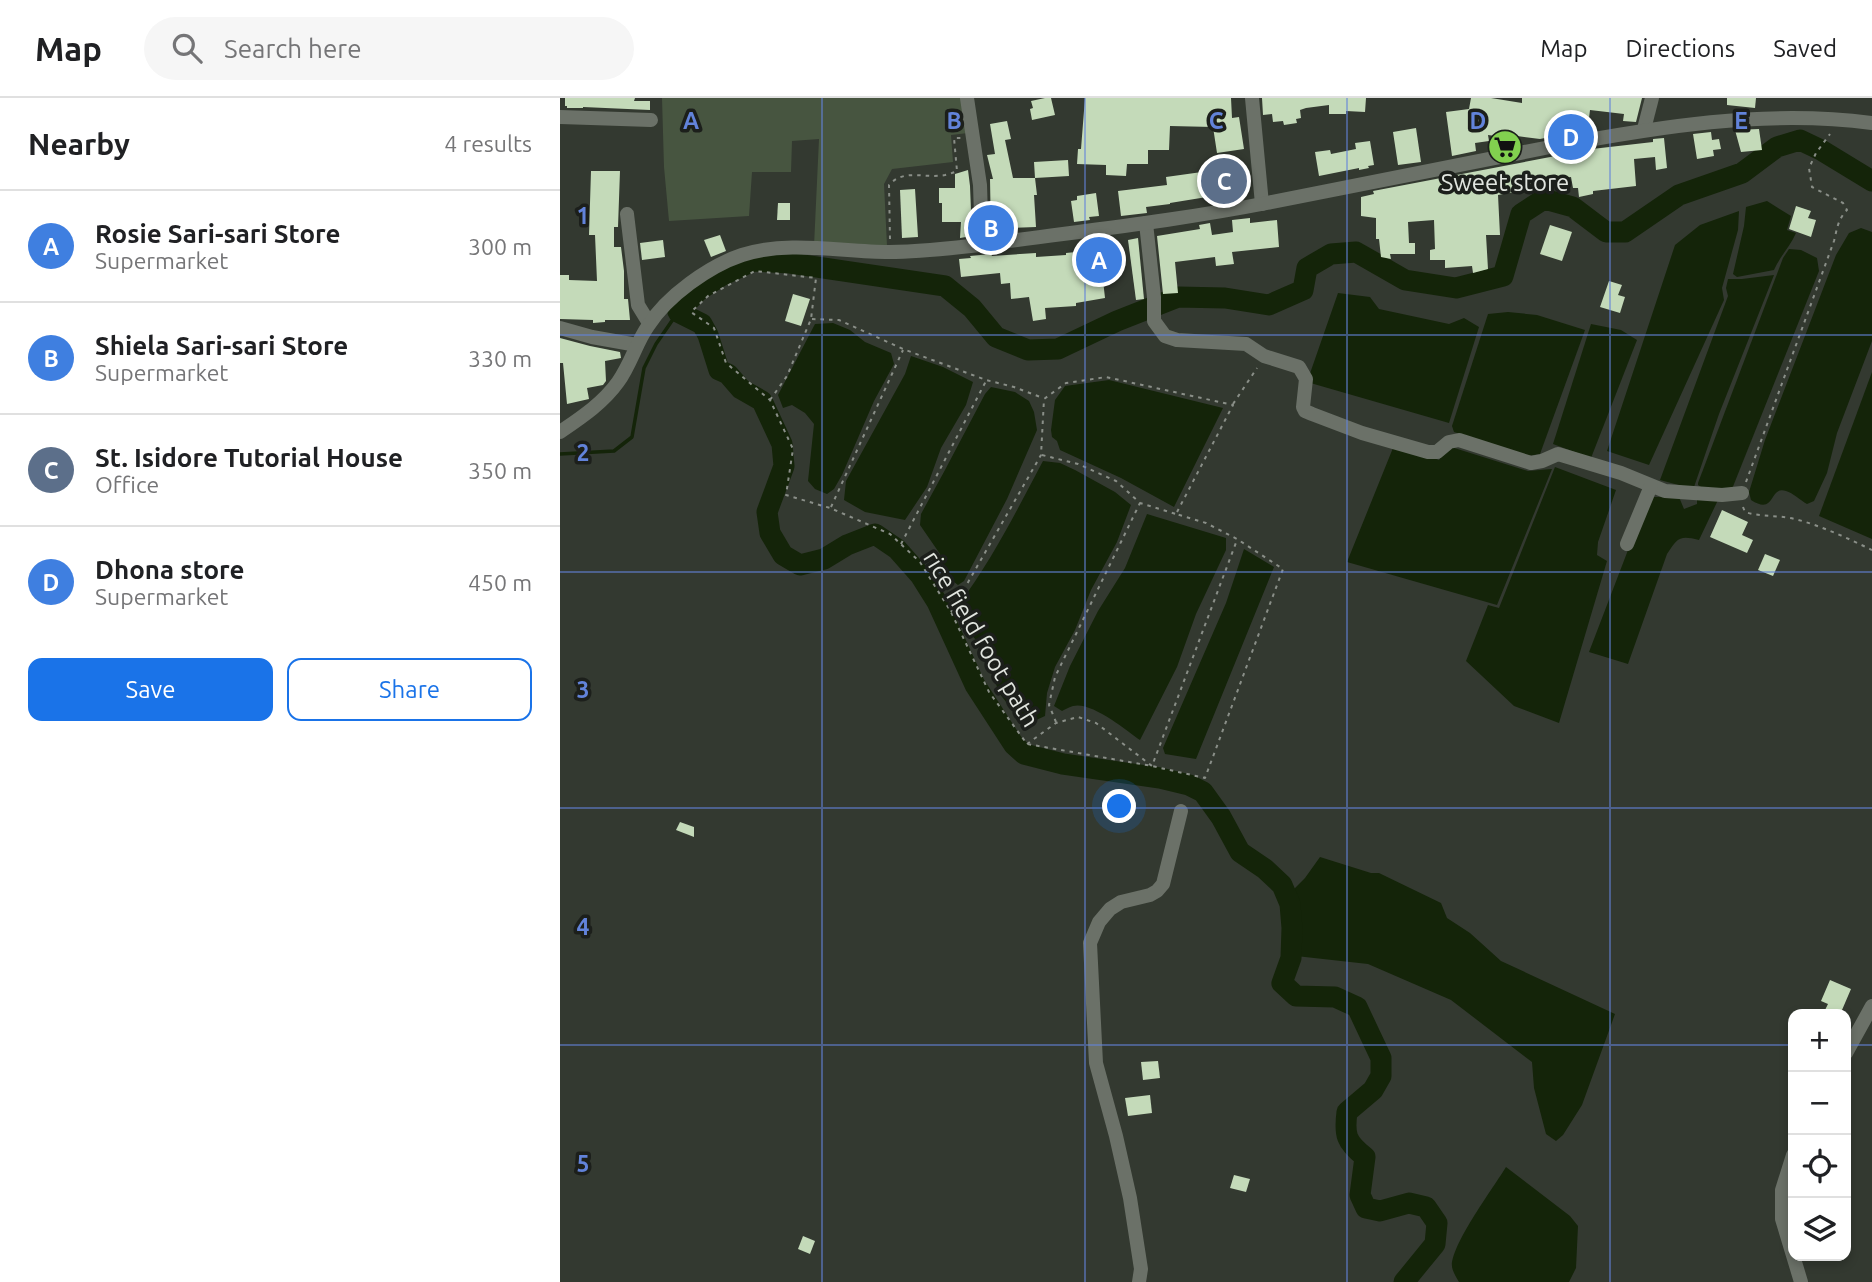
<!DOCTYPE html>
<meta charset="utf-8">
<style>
:root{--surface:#fff;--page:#f6f6f6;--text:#202124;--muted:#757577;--line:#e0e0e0;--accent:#1a73e8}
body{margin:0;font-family:Ubuntu,sans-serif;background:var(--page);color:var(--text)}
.controls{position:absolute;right:21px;bottom:21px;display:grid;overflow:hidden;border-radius:14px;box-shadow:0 4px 10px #0003}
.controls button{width:63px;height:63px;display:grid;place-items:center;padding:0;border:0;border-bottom:2px solid var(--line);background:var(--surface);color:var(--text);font:35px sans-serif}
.you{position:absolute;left:560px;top:709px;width:24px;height:24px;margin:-18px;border:5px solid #fff;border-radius:50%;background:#1a73e8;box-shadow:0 0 0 10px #1a73e833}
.badge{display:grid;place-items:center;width:46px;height:46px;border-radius:50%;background:var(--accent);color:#fff;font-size:23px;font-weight:700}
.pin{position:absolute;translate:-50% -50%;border:4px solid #fff;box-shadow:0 2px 7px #0006}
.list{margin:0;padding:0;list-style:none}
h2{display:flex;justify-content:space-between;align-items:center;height:91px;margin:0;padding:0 28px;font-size:30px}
h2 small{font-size:23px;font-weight:400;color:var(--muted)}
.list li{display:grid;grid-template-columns:46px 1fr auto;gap:21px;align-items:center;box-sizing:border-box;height:112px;padding:0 28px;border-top:2px solid var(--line)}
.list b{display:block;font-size:26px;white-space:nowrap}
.list p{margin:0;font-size:23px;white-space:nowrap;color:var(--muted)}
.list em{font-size:23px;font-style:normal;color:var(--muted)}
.actions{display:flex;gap:14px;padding:21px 28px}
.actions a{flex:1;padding:16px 0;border:2px solid var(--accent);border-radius:14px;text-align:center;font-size:24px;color:var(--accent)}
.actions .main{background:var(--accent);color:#fff}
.icon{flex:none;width:38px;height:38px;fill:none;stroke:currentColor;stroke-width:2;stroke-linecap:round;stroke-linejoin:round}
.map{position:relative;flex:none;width:1312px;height:1184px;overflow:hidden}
header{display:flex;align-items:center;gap:42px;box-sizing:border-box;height:98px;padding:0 35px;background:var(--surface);border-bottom:2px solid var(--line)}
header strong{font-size:33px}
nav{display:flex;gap:38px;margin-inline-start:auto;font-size:24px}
.search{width:490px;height:63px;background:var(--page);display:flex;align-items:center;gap:18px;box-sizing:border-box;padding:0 24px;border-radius:38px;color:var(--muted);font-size:26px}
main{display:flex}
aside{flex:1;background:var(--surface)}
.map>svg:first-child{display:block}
</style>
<header>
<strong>Map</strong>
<div class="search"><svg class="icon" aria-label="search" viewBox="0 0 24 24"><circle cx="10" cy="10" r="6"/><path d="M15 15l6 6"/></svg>Search here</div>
<nav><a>Map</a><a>Directions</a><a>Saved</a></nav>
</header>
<main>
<aside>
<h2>Nearby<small>4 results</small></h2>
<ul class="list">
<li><span class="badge" style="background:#3f7fe0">A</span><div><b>Rosie Sari-sari Store</b><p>Supermarket</p></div><em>300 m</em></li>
<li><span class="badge" style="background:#3f7fe0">B</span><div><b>Shiela Sari-sari Store</b><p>Supermarket</p></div><em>330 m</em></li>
<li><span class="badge" style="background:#5c6f8a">C</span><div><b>St. Isidore Tutorial House</b><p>Office</p></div><em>350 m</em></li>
<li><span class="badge" style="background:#3f7fe0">D</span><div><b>Dhona store</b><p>Supermarket</p></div><em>450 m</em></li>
</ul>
<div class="actions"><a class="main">Save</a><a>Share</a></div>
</aside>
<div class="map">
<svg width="1312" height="1184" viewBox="0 0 1312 1184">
<rect width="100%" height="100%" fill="#333930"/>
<polygon fill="#475540" points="102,0 403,0 408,35 391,37 393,64 332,71 324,86 327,148 254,148 259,41 232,43 231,74 192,74 189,118 109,123 104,69"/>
<g fill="#142409">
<path d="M1207,103L1231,118L1227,132L1236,135C1230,149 1220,158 1214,172L1177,179L1173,176L1184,128L1186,109Z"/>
<polygon points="1179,113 1178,132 1162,190 1164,202 1089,367 1047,353 1115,147 1140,127"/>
<path d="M1301,130L1312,134V243L1277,335L1267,375L1254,403L1247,406C1240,402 1233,395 1226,393C1209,387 1216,418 1191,402L1189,394L1205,342L1276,157L1289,135Z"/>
<polygon points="1229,151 1241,152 1257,160 1259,173 1172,391 1144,391 1138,387 1138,385 1223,160"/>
<polygon points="1214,177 1159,316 1134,389 1126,389 1100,382 1168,198 1166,190 1168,181 1182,181"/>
<polygon points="778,195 810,199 819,211 889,226 904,220 919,229 889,325 747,284"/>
<polygon points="948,214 977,217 1025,232 980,356 967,358 894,334 892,328 928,216"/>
<polygon points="273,225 290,232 305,244 331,255 334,266 314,303 282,377 274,391 267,396 255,391 248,383 254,326 245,315 232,307 223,310 218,297 255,226"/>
<polygon points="1031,226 1061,232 1077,242 1031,360 993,346"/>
<polygon points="351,258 383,269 413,284 406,307 381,350 367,389 345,422 305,414 284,402 286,383 345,276"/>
<polygon points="1312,274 1312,441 1259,418"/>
<polygon points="549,282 663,310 614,409 561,380 500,352 497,343 492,339 491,332 495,302 505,288"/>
<polygon points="431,289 455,294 469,303 474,314 477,332 447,401 404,483 398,487 386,478 380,456 360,427 361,416 385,372 425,296"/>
<polygon points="835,345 879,362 888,348 968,373 992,371 937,507 787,464"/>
<path d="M483,363L500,365L515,372L555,394L571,407L557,444L531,492L515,532L495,569L487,595L485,618L474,623L462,624L439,595L435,583L437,571L429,551L414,540L399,506C432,462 457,412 483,363Z"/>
<polygon points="995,369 1056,392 1038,444 1037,457 1047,463 999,625 954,608 906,563 928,507 939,510"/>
<path d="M1092,399H1119L1124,411L1137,406V401L1158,402L1139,442C1119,437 1118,440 1107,456L1068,566L1029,554L1073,439Z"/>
<path d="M587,416L666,440V452L636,516L617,569L580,642C566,632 531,603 513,608C509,609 506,611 502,613L494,608L510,568L538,513L565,470Z"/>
<polygon points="684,451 714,469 636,661 605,656 603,650 666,505"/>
<polygon points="760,759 811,775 819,775 881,805 887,820 910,835 941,863 1055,916 1022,1007 1003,1037 996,1043 986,1036 974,990 972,964 891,902 808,866 736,858 738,815 733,792 745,780"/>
<path d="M946,1069L1010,1118L1018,1128L1016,1170L1009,1184H899C896,1179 893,1174 892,1169C890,1148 934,1089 946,1069Z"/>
</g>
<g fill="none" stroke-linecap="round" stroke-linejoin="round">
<polyline stroke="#142409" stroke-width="3.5" points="0,356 54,353 72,339 84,270 96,246 118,214"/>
<path stroke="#142409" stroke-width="21" d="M844,1184L875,1146L877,1125L866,1109L849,1105L820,1113L806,1110L800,1097L805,1059C786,1044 784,1037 787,1014L813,992L821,978V960L797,909L775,899L736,898L722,885L731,860L732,830L730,806L722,787L705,771L680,754L661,719L643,694L629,687L600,680L503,666L464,656L454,647L415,587L377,504L360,477L337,451L315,436L287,447L264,461L240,467L223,457L210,435L207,414L224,368L222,346L202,303L181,291L168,276L159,272L148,237L142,226L118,214L138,193L161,178L193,163L230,165L385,188L412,210L436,239L468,252L498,251L557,223L618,199L665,200L709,207L743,192L747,170L771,156L796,154L845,182L896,190L943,178L961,116L984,101L1013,109L1046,134H1065L1119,97L1182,75L1217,49L1240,42L1261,52L1312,83"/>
</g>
<g fill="#c4dab9">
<polygon points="5,0 75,0 74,3 90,3 90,12 23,9 23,10 7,10 7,8 5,8"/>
<polygon points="485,0 491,0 495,17 472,22 470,11 473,10 471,3"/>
<polygon points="525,0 671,0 672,20 679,19 684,51 657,55 653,29 610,28 609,52 588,52 588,66 567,66 566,78 546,77 546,67 517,66 518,51 521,51"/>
<polygon points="702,0 806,0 805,14 786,13 786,16 769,16 769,7 746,10 740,12 741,20 736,21 737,25 724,27 723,23 713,24 712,16 703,17"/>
<polygon points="911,0 931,0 962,5 962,0 1082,0 1076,24 1063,23 1064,16 1030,12 1028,28 1004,25 1003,31 986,29 985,40 980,41 957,38 957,41 928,37 929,43 915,45 916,53 892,58 886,14 909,11"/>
<polygon points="1167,0 1196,0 1195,10 1167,7"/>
<polygon points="447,23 451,41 445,42 453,80 475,80 477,97 474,97 476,129 447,130 447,134 431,136 430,81 433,81 427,57 435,56 430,26"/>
<polygon points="856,30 861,64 838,67 833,34"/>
<polygon points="1199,31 1202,52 1181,54 1175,32"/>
<polygon points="1151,34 1152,42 1159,41 1161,51 1153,52 1154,58 1137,61 1133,36"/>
<polygon points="1104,40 1107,70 1096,72 1095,59 1074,61 1076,88 1033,93 1033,96 1019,99 1018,90 1013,90 1011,79 995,81 995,78 975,82 975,85 969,86 970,91 938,97 940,137 926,137 928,171 913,175 912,168 885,170 885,162 870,162 870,152 875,151 874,122 848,124 849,145 855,145 855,156 830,156 831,161 821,159 819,141 816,141 816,120 801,118 801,99 814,96 813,93 1032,51 1093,44 1093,41"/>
<polygon points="810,43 814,67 808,68 809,70 799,72 799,70 759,78 755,54 770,52 771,56 796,51 795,45"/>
<polygon points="508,62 509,78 475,80 474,64"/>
<polygon points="408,72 410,88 412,138 400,140 401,124 382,124 382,105 379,105 379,90 395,90 395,76"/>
<polygon points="31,73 60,73 58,129 54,129 54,149 61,149 64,173 64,201 68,201 70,222 45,222 45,224 33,225 33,222 0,221 0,177 9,177 9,182 37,183 35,137 29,137"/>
<polygon points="649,73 653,98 610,105 610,106 586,109 587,115 561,118 558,93 607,87 606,79"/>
<polygon points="355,91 358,139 342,140 340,92"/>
<polygon points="536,95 539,118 529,119 530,122 514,124 511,103 517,102 517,98"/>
<polygon points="218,105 230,105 230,122 217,122"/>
<polygon points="1236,108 1251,113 1248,120 1256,122 1251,139 1229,131"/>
<polygon points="690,120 690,125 717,122 719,149 672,154 674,166 656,168 655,159 615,164 618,195 603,196 597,138 640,131 639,127 650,125 652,137 673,134 672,122"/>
<polygon points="990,127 1012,134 1002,163 980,156"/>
<polygon points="160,137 166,153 151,159 144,142"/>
<polygon points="578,140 584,201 576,202 568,142"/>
<polygon points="103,142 105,159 82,162 80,145"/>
<polygon points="526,153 527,165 524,166 526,185 543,182 545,200 516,205 516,208 485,210 486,221 473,223 469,199 451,201 450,185 441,186 440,175 401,179 399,161 411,160 410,158 431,156 432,158 476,155 476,159 506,157 506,155"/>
<polygon points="1049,183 1062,187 1058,197 1065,199 1060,215 1040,209"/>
<polygon points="233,196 250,201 241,228 225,223"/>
<polygon points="0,240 30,248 60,254 61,260 45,263 46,283 43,287 27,290 29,301 7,306 3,265 0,265"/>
<polygon points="1162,412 1188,424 1182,437 1193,442 1187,455 1150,439"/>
<polygon points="1205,456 1220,462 1213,478 1198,472"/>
<polygon points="120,724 134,729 134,739 116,732"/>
<polygon points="1270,882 1291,891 1282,912 1280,912 1277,916 1263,916 1268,906 1261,903"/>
<polygon points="598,963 600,980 583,982 581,964"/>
<polygon points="590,997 592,1015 568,1018 565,1000"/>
<polygon points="674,1077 690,1081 686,1094 670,1090"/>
<polygon points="243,1138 255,1143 250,1156 238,1151"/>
</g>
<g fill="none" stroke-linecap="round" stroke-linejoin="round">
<g stroke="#8a8f88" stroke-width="2" stroke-dasharray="3.5 5" stroke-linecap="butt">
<path d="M330,141L329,87C344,70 365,81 385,77C389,76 393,75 397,73L394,40H401"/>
<polyline points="252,221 279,222 343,251 426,282 454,289 483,300"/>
<polyline points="210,302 227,278 251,221 256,180 195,173 148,198 131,214 154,230 166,265 210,302 233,351 226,397 270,410 330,436 360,464 391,514 429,594 467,646 592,668 645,680 723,471 677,441 646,425 616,416 673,307 546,279 506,285 484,301 481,357 391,514"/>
<polyline points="673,306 697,270"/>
<polyline points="482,357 518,366 556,383 580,405 616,416"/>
<path d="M1186,384L1274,143C1277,131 1278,121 1287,112L1283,105L1252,89L1249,70L1256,55L1270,36"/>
<polyline points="271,409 343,252"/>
<path d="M1183,409L1185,414C1201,419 1218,417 1235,421C1262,428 1287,440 1312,452"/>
<polyline points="341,446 426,283"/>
<polyline points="496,624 489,607 495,579 580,405"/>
<polyline points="467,646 496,625 518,619 536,625 592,668 677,442"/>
</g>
<g stroke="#6b7168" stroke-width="14">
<polyline points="407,0 420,87 422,147"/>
<polyline points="692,0 702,106"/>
<polyline points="0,19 91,22"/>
<polyline points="1084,31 1092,0"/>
<polyline points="67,116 78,207 89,225"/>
<polyline points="586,125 594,199 594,223 605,238 617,242 686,246 704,258 739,269 746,281 743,309 745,313 752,316 802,335 868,354 877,354 889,344 899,342 971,365 982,363 998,356 1061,375 1105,393 1162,397 1182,395"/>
<polyline points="0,230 32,239 77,247"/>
<path d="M0,334C22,319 43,305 58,284C71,266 76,245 88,228C107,198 149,168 182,157C229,142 281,154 329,154C362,154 395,150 428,146C521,133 615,123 707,105C801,86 895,67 990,49C1097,29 1204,11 1312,25"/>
<polyline points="1067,446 1091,388"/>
<polyline points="1286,955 1312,908"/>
<polyline points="1233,1057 1222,1092 1222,1121 1241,1184"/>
<polyline points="579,1184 581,1171 570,1100 556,1038 536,965 530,845 539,824 550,811 561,804 590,797 597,793 603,786 621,713"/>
</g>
</g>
<path fill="none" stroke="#6283da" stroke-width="2" stroke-opacity="0.55" d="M262,0V1184M525,0V1184M787,0V1184M1050,0V1184M0,237H1312M0,474H1312M0,710H1312M0,947H1233M1286,947H1312"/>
<defs>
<g id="supermarket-disc" transform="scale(1.75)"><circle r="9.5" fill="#82d04f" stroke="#1c1f1b"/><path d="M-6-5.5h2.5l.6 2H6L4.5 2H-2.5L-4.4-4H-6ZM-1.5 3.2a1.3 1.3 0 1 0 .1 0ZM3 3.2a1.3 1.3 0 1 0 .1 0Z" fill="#111"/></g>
</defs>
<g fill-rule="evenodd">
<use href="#supermarket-disc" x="945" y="49"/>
</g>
<g text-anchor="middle" stroke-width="7" stroke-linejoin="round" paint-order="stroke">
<g font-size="24" fill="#e1e5df" stroke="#1c1f1b">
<text x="945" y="93">Sweet store</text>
</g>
<g font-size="24" fill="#e1e5df" stroke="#1c1f1b">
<text transform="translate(421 541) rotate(59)" y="8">rice field foot path</text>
</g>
</g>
<g font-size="23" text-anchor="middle" font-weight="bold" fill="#6283da" stroke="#1c1f1b" stroke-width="7" stroke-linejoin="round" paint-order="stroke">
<text x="131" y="31">A</text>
<text x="394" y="31">B</text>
<text x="656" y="31">C</text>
<text x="918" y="31">D</text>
<text x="1181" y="31">E</text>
<text x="23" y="126">1</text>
<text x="23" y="363">2</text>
<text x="23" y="600">3</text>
<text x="23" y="837">4</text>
<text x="23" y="1074">5</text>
</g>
</svg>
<div class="controls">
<button>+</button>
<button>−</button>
<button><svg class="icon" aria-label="locate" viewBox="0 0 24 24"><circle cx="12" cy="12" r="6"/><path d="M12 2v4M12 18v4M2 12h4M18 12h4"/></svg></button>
<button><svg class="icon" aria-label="layers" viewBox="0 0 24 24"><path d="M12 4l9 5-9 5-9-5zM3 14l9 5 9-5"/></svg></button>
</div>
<div class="you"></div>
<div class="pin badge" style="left:539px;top:162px;background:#3f7fe0">A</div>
<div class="pin badge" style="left:431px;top:130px;background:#3f7fe0">B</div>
<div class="pin badge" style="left:664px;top:83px;background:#5c6f8a">C</div>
<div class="pin badge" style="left:1011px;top:39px;background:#3f7fe0">D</div>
</div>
</main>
